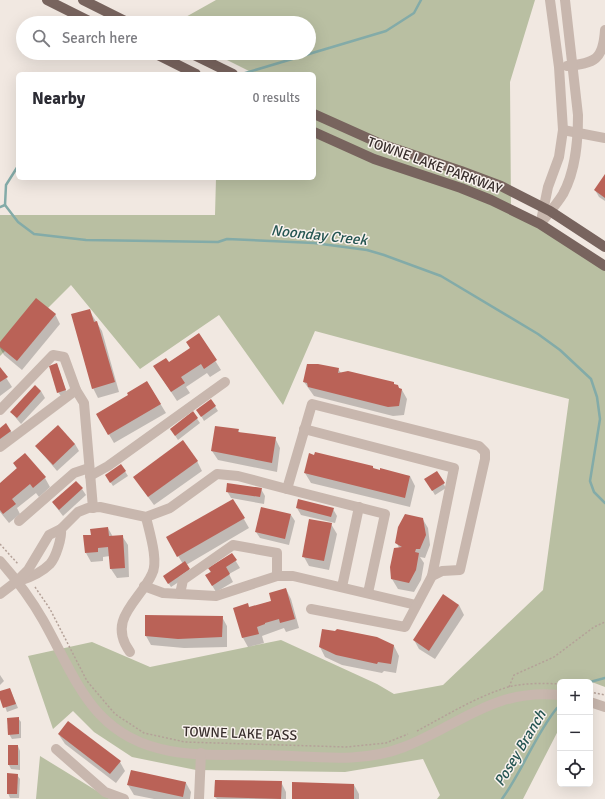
<!DOCTYPE html>
<meta charset="utf-8">
<style>
:root{--surface:#fff;--page:#f2f2f3;--text:#2b2b33;--muted:#7c7c81;--line:#e1e1e2}
body{margin:0;font-family:Signika,sans-serif;background:var(--page);color:var(--text)}
.controls{position:absolute;right:12px;bottom:12px;display:grid;overflow:hidden;border-radius:6px;box-shadow:0 4px 16px #0002}
.controls button{width:36px;height:36px;display:grid;place-items:center;padding:0;border:0;border-bottom:1px solid var(--line);background:var(--surface);color:var(--text);font:20px sans-serif}
.list{margin:0;padding:0;list-style:none}
h2{display:flex;justify-content:space-between;align-items:center;height:52px;margin:0;padding:0 16px;font-size:17px}
h2 small{font-size:13px;font-weight:400;color:var(--muted)}
.icon{flex:none;width:22px;height:22px;fill:none;stroke:currentColor;stroke-width:2;stroke-linecap:round;stroke-linejoin:round}
.map{position:relative;flex:none;width:605px;height:799px;overflow:hidden}
.search{position:absolute;background:var(--surface);box-shadow:0 4px 16px #0002;left:16px;top:16px;width:300px;height:44px;display:flex;align-items:center;gap:10px;box-sizing:border-box;padding:0 14px;border-radius:22px;color:var(--muted);font-size:15px}
.panel{position:absolute;background:var(--surface);box-shadow:0 4px 16px #0002;left:16px;top:72px;width:300px;height:108px;border-radius:6px}
.map>svg:first-child{display:block}
</style>
<div class="map">
<svg width="605" height="799" viewBox="0 0 605 799">
<rect width="100%" height="100%" fill="#f1e8e1"/>
<g fill="#b9bfa2">
<polygon points="216,0 535,0 510,82 511,208 605,269 605,687 584,679 583,682 560,682 560,727 523,799 437,799 440,795 423,759 345,772 196,770 132,757 94,732 73,711 53,729 28,656 92,642 150,667 281,640 377,684 394,694 443,685 543,590 569,399 315,331 283,405 219,315 140,369 71,285 0,356 0,215 215,215 216,178 314,178 314,74 255,74 213,53 309,53 309,23 175,23"/>
<polygon points="40,756 110,799 36,799"/>
</g>
<g fill="#0003">
<polygon points="605,176 605,201 599,197 595,190"/>
<polygon points="89,310 102,331 119,392 98,398 93,388"/>
<polygon points="55,314 60,324 22,370 4,355 0,348 0,343"/>
<polygon points="199,335 221,370 210,377 207,373 186,387 190,393 177,401 160,375 168,363 191,349"/>
<polygon points="57,364 67,394 61,396 58,392"/>
<polygon points="0,368 12,387 0,396"/>
<polygon points="338,369 341,373 395,385 402,390 407,399 404,415 393,416 314,396 304,382"/>
<polygon points="147,382 166,413 114,443 97,414 129,396"/>
<polygon points="41,391 45,398 21,424 11,412"/>
<polygon points="211,400 218,411 204,421 200,414"/>
<polygon points="193,413 200,423 178,440 174,434"/>
<polygon points="0,429 11,431 13,435 0,445"/>
<polygon points="238,430 240,433 275,438 280,448 277,472 218,460 212,451"/>
<polygon points="75,444 79,451 57,471 36,446"/>
<polygon points="197,461 202,471 154,505 140,486"/>
<polygon points="14,464 45,478 50,487 39,497 36,493 17,508 20,514 9,523 0,512 0,484 17,469"/>
<polygon points="121,465 128,476 113,486 109,480"/>
<polygon points="373,467 374,470 410,476 415,486 410,507 311,483 305,473"/>
<polygon points="437,473 446,488 435,495 426,480"/>
<polygon points="82,489 86,495 63,516 53,503"/>
<polygon points="261,489 265,496 264,504 231,498 227,491"/>
<polygon points="233,500 249,528 186,565 191,574 171,587 167,581 183,564 167,538"/>
<polygon points="297,508 333,509 337,516 335,523 301,515"/>
<polygon points="291,515 295,521 289,545 260,538 256,532"/>
<polygon points="422,518 428,528 430,545 425,558 420,557 424,563 421,580 414,592 398,589 392,579 399,548 397,543"/>
<polygon points="331,524 337,534 329,570 309,566 304,557"/>
<polygon points="108,528 113,537 122,536 128,545 129,577 117,578 111,569 110,556 103,557 103,561 91,562 86,553"/>
<polygon points="232,555 240,568 229,574 233,582 216,592 206,575"/>
<polygon points="286,589 291,599 299,628 286,632 284,628 262,636 264,643 248,647 243,638 234,608 250,608 272,601"/>
<polygon points="459,605 464,615 435,659 419,649 414,640"/>
<polygon points="222,617 227,626 227,647 184,648 151,645 146,636"/>
<polygon points="394,646 399,656 396,673 384,671 382,673 342,665 325,657 320,647"/>
<polygon points="0,675 4,681 0,685"/>
<polygon points="10,689 18,708 7,712 0,692"/>
<polygon points="18,718 21,722 21,738 12,739 9,734"/>
<polygon points="59,735 120,762 125,771 116,783 65,744"/>
<polygon points="9,746 18,746 20,751 20,770 11,769 9,765"/>
<polygon points="17,775 20,779 19,798 10,798 8,793"/>
<polygon points="281,782 286,792 286,799 217,799 215,797"/>
<polygon points="186,783 191,792 190,799 154,799 134,795 128,785"/>
<polygon points="354,785 359,794 359,799 293,799"/>
</g>
<g fill="none" stroke-linecap="round" stroke-linejoin="round">
<g stroke="#83aba8" stroke-width="2.5">
<polyline points="242,74 386,31 414,13 421,0"/>
<polyline points="18,166 6,185 5,205 18,222 34,234 86,240 218,242 227,239 314,243 367,250 384,255 441,276 538,334 560,350 591,379 597,397 600,419 590,481 594,492 605,503"/>
<polyline points="0,207 5,205"/>
<polyline points="590,682 605,678"/>
<path d="M502,799C523,770 535,735 557,708"/>
</g>
</g>
<g fill="#ba6257">
<polygon points="605,174 605,198 594,190"/>
<polygon points="36,298 56,314 17,361 0,347 0,342"/>
<polygon points="90,309 94,322 97,321 115,382 92,389 71,314"/>
<polygon points="199,333 217,360 204,369 201,364 181,377 185,383 171,392 153,366 166,358 169,362 190,348 186,342"/>
<polygon points="57,363 66,390 57,393 49,366"/>
<polygon points="307,364 318,364 339,368 338,373 348,371 394,382 394,384 398,385 399,388 402,389 399,406 388,407 308,387 307,383 303,382"/>
<polygon points="0,367 8,377 0,382"/>
<polygon points="147,381 161,404 108,435 96,414 128,395 127,393"/>
<polygon points="35,385 41,391 17,418 10,412"/>
<polygon points="211,399 216,406 201,417 196,410"/>
<polygon points="193,411 198,418 175,436 170,429"/>
<polygon points="6,423 11,431 0,439 0,428"/>
<polygon points="58,425 75,444 53,465 35,446"/>
<polygon points="215,426 239,429 238,432 276,437 272,463 211,451"/>
<polygon points="183,440 198,461 148,497 133,477"/>
<polygon points="315,452 373,466 373,468 380,470 380,468 410,476 405,498 304,473 309,453 314,455"/>
<polygon points="25,453 46,477 33,488 30,484 12,499 16,504 3,514 0,510 0,483 17,468 13,463"/>
<polygon points="121,464 126,471 110,483 105,475"/>
<polygon points="437,471 445,483 432,491 424,479"/>
<polygon points="76,481 83,488 59,510 52,502"/>
<polygon points="227,483 262,488 260,497 226,492"/>
<polygon points="233,499 245,518 177,557 166,537"/>
<polygon points="298,499 334,508 331,517 296,508"/>
<polygon points="261,507 291,514 285,539 255,532"/>
<polygon points="405,514 423,518 426,535 420,549 416,549 415,552 419,553 416,570 409,583 391,579 390,567 394,548 402,547 395,543 398,527"/>
<polygon points="309,519 332,523 324,561 302,557"/>
<polygon points="108,527 109,536 123,535 125,568 110,569 108,547 98,548 98,552 85,553 83,535 91,535 90,529"/>
<polygon points="232,553 237,560 226,567 230,574 212,586 205,575 211,572 208,568"/>
<polygon points="185,561 190,569 168,584 163,576"/>
<polygon points="286,588 295,619 280,623 279,619 265,623 265,624 257,627 259,634 242,638 233,608 248,603 249,607 271,601 269,593"/>
<polygon points="443,594 459,605 429,651 413,640"/>
<polygon points="145,615 223,616 222,637 178,639 145,636"/>
<polygon points="322,629 335,631 337,629 377,637 394,645 391,664 378,662 377,664 336,655 319,647"/>
<polygon points="10,688 16,704 3,708 0,699 0,691"/>
<polygon points="19,717 19,734 8,735 7,718"/>
<polygon points="68,721 121,761 110,774 58,734"/>
<rect x="8" y="745" width="10" height="20"/>
<polygon points="131,770 186,782 183,797 127,785"/>
<polygon points="7,773 18,774 17,794 7,794"/>
<polygon points="215,780 282,781 281,799 214,797"/>
<polygon points="292,782 354,784 354,799 292,799"/>
</g>
<g fill="none" stroke-linecap="round" stroke-linejoin="round">
<g stroke="#b4a198" stroke-width="1.5" stroke-dasharray="2 2" stroke-linecap="butt">
<polyline points="0,544 18,564"/>
<polyline points="35,587 50,609 87,681 115,714 144,733 185,742 346,747 386,743 408,734"/>
<polyline points="509,687 514,675 554,657 594,627 605,622"/>
<polyline points="590,692 605,695"/>
<path d="M417,731C447,715 476,697 508,687C524,683 544,683 560,684"/>
</g>
<g stroke="#c8b7ae" stroke-width="10">
<path d="M567,66C595,63 603,60 605,30"/>
<polyline points="563,130 605,138"/>
<polyline points="542,216 548,187 559,157 563,130 559,67 550,0"/>
<path d="M540,224C548,214 557,204 563,194C576,170 578,141 578,115L565,0"/>
<polyline points="0,410 53,355 64,357 76,390 84,403 93,508"/>
<polyline points="304,429 454,468 432,576"/>
<polyline points="0,447 76,390"/>
<polyline points="90,476 108,466 225,382"/>
<polyline points="287,489 385,514 368,593"/>
<polyline points="19,521 74,473 89,468"/>
<path d="M0,561C16,579 31,599 43,620C77,680 92,737 170,751C202,757 236,754 267,755C312,756 362,764 404,747C460,725 494,688 560,695"/>
<path d="M19,581C29,578 42,572 50,564C56,557 62,538 61,529"/>
<polyline points="144,586 163,593 216,596 277,576 293,576 416,605"/>
<polyline points="342,587 359,507"/>
<polyline points="0,594 17,581 28,570 49,535 61,529 78,512 88,508 100,507 146,517 170,508 217,474 238,476 287,489 312,404 479,446 485,452 485,459 460,570 442,571 432,576 405,627 311,609"/>
<polyline points="180,594 183,580 233,545 277,553 277,576"/>
<path d="M130,652C106,619 140,601 152,574C159,561 149,531 146,517"/>
<polyline points="590,702 605,707"/>
<polyline points="56,749 105,792 124,799"/>
<polyline points="199,799 201,753"/>
</g>
<g stroke="#78645e" stroke-width="10">
<polyline points="47,0 93,23"/>
<polyline points="83,0 129,23"/>
<polyline points="154,53 196,74"/>
<polyline points="190,53 233,74"/>
<polyline points="314,114 381,144 461,171 501,186 550,211 605,247"/>
<polyline points="314,132 374,159 461,188 491,200 540,224 605,266"/>
</g>
</g>
<g text-anchor="middle" stroke-width="3" stroke-linejoin="round" paint-order="stroke">
<g font-size="14" fill="#382e2c" stroke="#f9f2ee">
<text transform="translate(435 165) rotate(20)" y="5">TOWNE LAKE PARKWAY</text>
<text transform="translate(240 733) rotate(2)" y="5">TOWNE LAKE PASS</text>
</g>
<g font-size="15" font-style="italic" fill="#255552" stroke="#f9f2ee">
<text transform="translate(319 235) rotate(6)" y="5">Noonday Creek</text>
<text transform="translate(520 748) rotate(-59)" y="5">Posey Branch</text>
</g>
</g>
</svg>
<div class="controls">
<button>+</button>
<button>−</button>
<button><svg class="icon" aria-label="locate" viewBox="0 0 24 24"><circle cx="12" cy="12" r="6"/><path d="M12 2v4M12 18v4M2 12h4M18 12h4"/></svg></button>
</div>
<div class="search"><svg class="icon" aria-label="search" viewBox="0 0 24 24"><circle cx="10" cy="10" r="6"/><path d="M15 15l6 6"/></svg>Search here</div>
<section class="panel">
<h2>Nearby<small>0 results</small></h2>
<ul class="list">
</ul>
</section>
</div>
